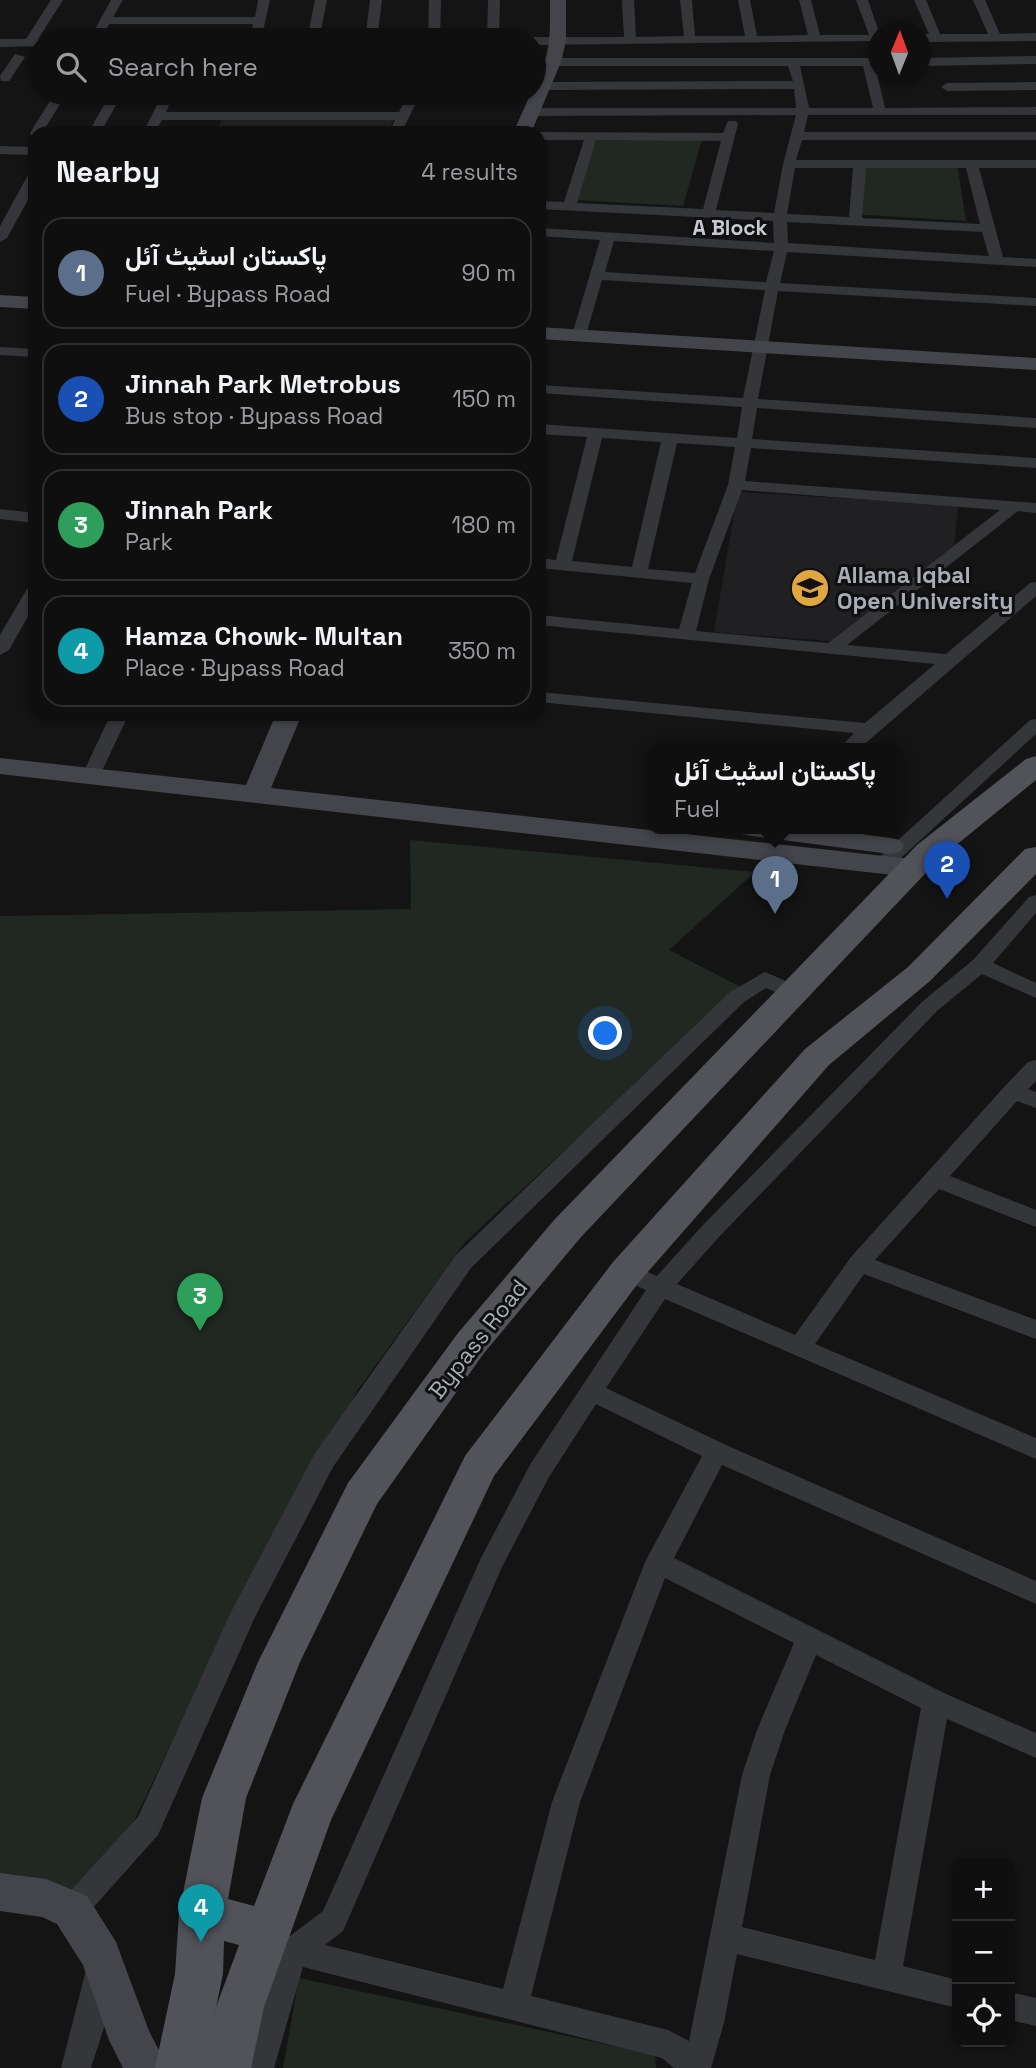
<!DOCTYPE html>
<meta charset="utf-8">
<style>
:root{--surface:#0f0f10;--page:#181819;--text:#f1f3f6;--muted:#9b9c9f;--line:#2f2f30;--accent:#db2777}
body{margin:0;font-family:"Space Grotesk",Vazirmatn,sans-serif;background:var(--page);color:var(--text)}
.controls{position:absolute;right:21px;bottom:21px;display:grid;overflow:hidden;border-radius:14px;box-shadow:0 2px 5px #0004}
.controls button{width:63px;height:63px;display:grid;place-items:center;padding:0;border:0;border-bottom:2px solid var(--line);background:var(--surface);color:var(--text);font:35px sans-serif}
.compass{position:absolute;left:868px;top:21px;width:63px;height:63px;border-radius:50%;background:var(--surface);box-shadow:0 2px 5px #0004;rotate:1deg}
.you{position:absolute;left:606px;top:1034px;width:24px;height:24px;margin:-18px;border:5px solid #fff;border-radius:50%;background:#1a73e8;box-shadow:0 0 0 10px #1a73e833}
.badge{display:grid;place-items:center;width:46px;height:46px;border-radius:50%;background:var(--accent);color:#fff;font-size:23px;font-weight:700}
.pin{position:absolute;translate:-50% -58px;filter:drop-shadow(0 2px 4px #0008)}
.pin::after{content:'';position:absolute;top:37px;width:24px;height:21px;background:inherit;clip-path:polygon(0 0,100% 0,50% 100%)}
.popup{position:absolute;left:647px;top:743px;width:256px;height:91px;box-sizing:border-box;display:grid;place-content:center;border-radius:14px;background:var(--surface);filter:drop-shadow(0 2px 5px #0005);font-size:23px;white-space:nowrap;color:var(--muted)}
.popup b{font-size:26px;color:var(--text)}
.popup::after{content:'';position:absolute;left:50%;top:100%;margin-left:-14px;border:14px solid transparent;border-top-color:var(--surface)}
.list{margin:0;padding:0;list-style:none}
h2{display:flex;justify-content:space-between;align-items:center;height:91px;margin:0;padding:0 28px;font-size:30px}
h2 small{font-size:23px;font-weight:400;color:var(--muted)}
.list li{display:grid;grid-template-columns:46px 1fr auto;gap:21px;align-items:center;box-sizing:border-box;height:112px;margin:0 14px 14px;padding:0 14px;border:2px solid var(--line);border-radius:21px}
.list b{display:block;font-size:26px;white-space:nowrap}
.list p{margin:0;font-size:23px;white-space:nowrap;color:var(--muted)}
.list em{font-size:23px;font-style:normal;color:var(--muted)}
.icon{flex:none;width:38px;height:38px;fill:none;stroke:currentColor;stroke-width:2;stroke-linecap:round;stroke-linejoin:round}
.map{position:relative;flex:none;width:1036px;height:2068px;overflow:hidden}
.search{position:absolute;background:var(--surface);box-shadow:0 2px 5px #0004;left:28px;top:28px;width:518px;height:77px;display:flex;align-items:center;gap:18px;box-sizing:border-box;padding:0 24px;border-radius:38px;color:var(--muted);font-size:26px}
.panel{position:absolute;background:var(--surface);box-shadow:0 2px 5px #0004;left:28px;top:126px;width:518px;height:595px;border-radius:21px}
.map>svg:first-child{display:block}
</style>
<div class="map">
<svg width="1036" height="2068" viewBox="0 0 1036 2068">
<rect width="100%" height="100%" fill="#141415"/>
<g fill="#202022">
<polygon points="222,118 394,119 387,133 216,133"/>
<polygon points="738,492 958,505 954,545 830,641 714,632"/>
</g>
<g fill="#212821">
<polygon points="591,137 702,139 683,206 575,200"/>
<polygon points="854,164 957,164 966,221 851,214"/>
<polygon points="410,840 755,872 669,950 739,986 730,998 465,1242 357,1391 243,1614 228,1625 98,1896 0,1882 0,916 411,909"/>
<polygon points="299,1978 655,2055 656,2068 283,2068"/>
</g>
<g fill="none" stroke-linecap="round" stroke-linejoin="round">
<g fill="#35363a" fill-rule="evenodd">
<polygon points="51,0 63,0 38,39 43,40 40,40 40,46 0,47 0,39 26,39"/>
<polygon points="111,0 123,0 113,17 255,17 258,0 270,0 261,40 249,40 253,24 109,24 101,40 89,40"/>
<polygon points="315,0 327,0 319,40 307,40"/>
<polygon points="370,0 382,0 377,40 365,40"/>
<polygon points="429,0 441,0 440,40 428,40"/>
<polygon points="488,0 500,0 499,40 487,40"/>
<polygon points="622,0 634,0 636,37 684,36 680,0 692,0 695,36 745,36 738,0 750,0 757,36 808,35 799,0 811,0 820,35 869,35 856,0 868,0 879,32 878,41 534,45 534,40 529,40 534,37 624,37"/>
<polygon points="914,0 926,0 940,34 988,34 973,0 985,0 1000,34 1036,33 1036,41 920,42 920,34 929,34"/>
<polygon points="15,54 25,57 9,81 1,81 0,76"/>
<polygon points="1036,56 1036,64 920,66 920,58"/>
<path d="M534,58H878V65L875,66L885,108L1036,107V115H808L804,132H1036V140H802L796,160H1036V168H979L1003,257L1036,259V267L787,252L780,283L1036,298V306L778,291L758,399L1036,418V428L757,408L752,439L1036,458V468L751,448L745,481L1036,503V513L1018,511L847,645L946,654L1030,583L1036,582V596L860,748H840L854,733L539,702V692L865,723L935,664L539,625V615L679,629L692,583L539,568V558L556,560L587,437L539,434V424L737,438L742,407L539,393V385L743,398L765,290L602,280L586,335L584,338H574L572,335L600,240L539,236V228L774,243L773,221L539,209V201L564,202L584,140H539V133H536L539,132L723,133L728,121H736L738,124L716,210L774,213L783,164L796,115L531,116L525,112L531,108H796L794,89L542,90L536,86L542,82L793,81L788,66H534ZM800,66H863L873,108H809ZM596,140L721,141L703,209L577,203ZM795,168H853L849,217L787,214ZM866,168H966L980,224L862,218ZM787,222L982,232L989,256L788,243ZM614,241L774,251L766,282L605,272ZM602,438L661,442L632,567L572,561ZM677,443L735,447L728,485L695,573L648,569ZM742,490L1000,510L828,643L696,631L709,579Z"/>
<polygon points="1036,82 1036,90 947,91 941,87 947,83"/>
<polygon points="55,93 67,93 42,133 32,136 30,133"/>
<polygon points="111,93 123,93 100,133 88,133"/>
<polygon points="163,93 175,93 166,112 399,112 409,93 421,93 401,133 389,133 395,120 162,120 155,133 143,133"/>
<polygon points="0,146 35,147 35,155 0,154"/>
<polygon points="35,171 35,187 7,238 0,242 0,226 28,175"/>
<polygon points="0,347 35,349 35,357 0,355"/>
<polygon points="0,509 35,513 35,523 0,519"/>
<polygon points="35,584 35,604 9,650 0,655 0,635 27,589"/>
<polygon points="111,714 129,714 100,775 98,779 84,779 82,775"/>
<polygon points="1036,719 1036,734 889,869 875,869 872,865 875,861 1030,720"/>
<path d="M1036,895V913L993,963L1036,983V998L982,974L937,1011L718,1238L677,1284L795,1335L851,1257L1005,1086L1028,1062L1036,1060V1081L1028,1089L1036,1092V1108L1017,1101L950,1176L1036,1210V1227L939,1189L875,1260L1036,1320V1339L864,1274L815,1344L1036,1438V1459L665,1299L606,1388L726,1445L1036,1581V1604L722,1465L674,1558L946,1694L1036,1733V1758L947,1719L903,1966L957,1980V2008L737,1954L724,2023L711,2068H674L662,2058L303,1967L274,2068H244L276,1959L271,1949L276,1939L290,1936L323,1911L481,1558L531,1463L646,1290L618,1278L614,1272L618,1266L626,1263L657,1276L702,1226L923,1001L973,960L1029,897ZM596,1404L702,1456L645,1562L552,1802L503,1989L325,1945L343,1931L502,1567L549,1477ZM665,1578L794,1643L757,1730L742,1775L689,2041L668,2030L531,1996L580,1802ZM816,1655L921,1708L875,1960L742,1927L770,1775L785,1730Z"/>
<polygon points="765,972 800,987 803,992 800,997 793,999 766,988 744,1002 471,1268 333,1467 255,1617 158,1835 82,1920 72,1924 62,1920 57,1910 62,1900 138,1817 230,1614 315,1453 455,1256 730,992"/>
<path d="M99,1958L110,1962C121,1987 99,2041 91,2068H61L88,1962Z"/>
<polygon points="1010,1992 1036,1998 1036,2026 1010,2020"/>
</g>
<g fill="#44454a" fill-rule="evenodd">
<path d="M550,0H566V41L561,62L531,133H513L531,93H534C534,81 541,72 545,61C551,41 550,21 550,0Z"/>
<polygon points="0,295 35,297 35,309 0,307"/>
<polygon points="539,327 1036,358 1036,370 539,339"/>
<polygon points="276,714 302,714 271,788 911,859 921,862 925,868 921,874 911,877 0,774 0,758 246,785"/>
<polygon points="739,828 817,828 890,838 900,840 904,846 900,852 890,854 752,836 742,834"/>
<polygon points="0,1873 46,1879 87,1896 116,1942 149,2031 168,2068 123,2068 109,2040 83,1965 57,1924 42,1917 0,1911"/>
</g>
<path fill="#525359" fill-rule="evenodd" d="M1036,756V780L939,859L581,1237L484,1353L377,1504L300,1662L246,1798L228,1899L254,1906L293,1804L465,1456L613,1262L805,1049L908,967L1025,849L1036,847V874L930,981L829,1065L639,1282L494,1476L331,1820L264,2007L251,2068H155L175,1974L179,1913L202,1798L258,1662L348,1483L458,1333L555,1219L917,845L1026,759ZM224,1941L239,1945L216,2007L210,2036L223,1974Z"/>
</g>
<defs>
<g id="university-disc" transform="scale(2.0125)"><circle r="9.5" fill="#e1a640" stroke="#0f0f10"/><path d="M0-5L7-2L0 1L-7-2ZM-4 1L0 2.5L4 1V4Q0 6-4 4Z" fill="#111"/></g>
</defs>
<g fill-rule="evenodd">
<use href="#university-disc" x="810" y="588"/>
</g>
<g text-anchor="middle" stroke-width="6" stroke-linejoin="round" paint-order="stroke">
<g font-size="21" font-weight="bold" fill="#c7cad1" stroke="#0f0f10">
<text x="730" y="235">A Block</text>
</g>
<g font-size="23" font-weight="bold" fill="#a7acb5" stroke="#0f0f10" text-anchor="start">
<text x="837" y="583">Allama Iqbal<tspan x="837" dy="26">Open University</tspan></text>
</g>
<g font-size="23" fill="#a7acb5" stroke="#0f0f10">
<text transform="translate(478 1339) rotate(-52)" y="8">Bypass Road</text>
</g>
</g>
</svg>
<div class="controls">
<button>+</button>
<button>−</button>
<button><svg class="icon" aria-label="locate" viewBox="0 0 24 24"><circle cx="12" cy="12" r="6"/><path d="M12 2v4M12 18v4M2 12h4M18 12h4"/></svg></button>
</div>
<svg class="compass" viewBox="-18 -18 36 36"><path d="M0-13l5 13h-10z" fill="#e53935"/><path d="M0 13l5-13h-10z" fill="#9b9c9f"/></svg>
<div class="you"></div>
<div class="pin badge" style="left:775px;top:914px;background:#5c6f8a">1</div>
<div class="popup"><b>پاکستان اسٹیٹ آئل</b>Fuel</div>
<div class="pin badge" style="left:947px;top:899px;background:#1a4fb4">2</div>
<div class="pin badge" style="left:200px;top:1331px;background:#2e9e5b">3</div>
<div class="pin badge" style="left:201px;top:1942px;background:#0f9aa8">4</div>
<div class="search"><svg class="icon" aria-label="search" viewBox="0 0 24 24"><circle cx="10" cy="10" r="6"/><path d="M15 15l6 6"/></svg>Search here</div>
<section class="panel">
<h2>Nearby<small>4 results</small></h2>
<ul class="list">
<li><span class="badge" style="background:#5c6f8a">1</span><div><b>پاکستان اسٹیٹ آئل</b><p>Fuel · Bypass Road</p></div><em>90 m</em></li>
<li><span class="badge" style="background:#1a4fb4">2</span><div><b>Jinnah Park Metrobus</b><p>Bus stop · Bypass Road</p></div><em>150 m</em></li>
<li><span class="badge" style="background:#2e9e5b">3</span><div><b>Jinnah Park</b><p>Park</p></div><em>180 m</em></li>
<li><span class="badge" style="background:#0f9aa8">4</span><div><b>Hamza Chowk- Multan</b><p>Place · Bypass Road</p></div><em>350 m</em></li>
</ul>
</section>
</div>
